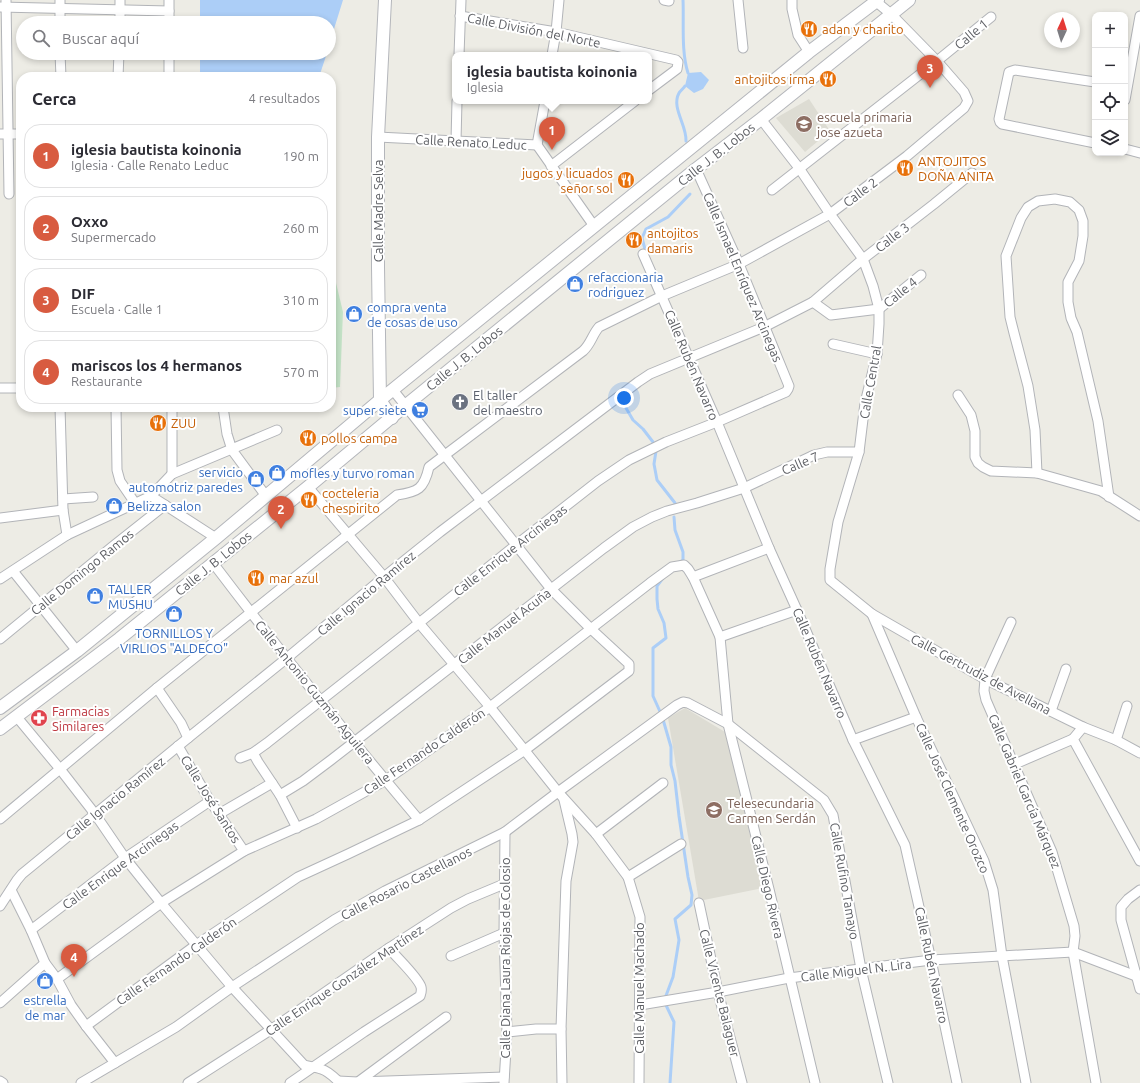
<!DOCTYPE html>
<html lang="es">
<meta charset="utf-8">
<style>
:root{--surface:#fff;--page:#f7f7f7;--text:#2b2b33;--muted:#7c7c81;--line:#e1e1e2;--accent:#d85b40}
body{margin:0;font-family:Ubuntu,sans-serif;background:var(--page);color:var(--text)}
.controls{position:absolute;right:12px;top:12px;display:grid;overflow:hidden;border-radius:8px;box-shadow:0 2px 6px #0003}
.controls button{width:36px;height:36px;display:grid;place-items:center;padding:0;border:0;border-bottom:1px solid var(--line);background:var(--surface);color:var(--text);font:20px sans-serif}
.compass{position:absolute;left:1044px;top:12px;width:36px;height:36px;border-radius:50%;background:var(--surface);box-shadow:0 2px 6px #0003;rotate:4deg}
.you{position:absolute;left:624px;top:398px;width:14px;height:14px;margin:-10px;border:3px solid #fff;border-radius:50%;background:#1a73e8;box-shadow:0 0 0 6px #1a73e833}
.badge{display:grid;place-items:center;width:26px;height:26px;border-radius:50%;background:var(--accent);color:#fff;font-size:13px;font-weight:700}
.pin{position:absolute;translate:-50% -33px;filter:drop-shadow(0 1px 2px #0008)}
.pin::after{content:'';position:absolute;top:21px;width:14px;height:12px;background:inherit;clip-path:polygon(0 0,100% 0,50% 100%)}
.popup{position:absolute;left:452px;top:52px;width:200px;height:52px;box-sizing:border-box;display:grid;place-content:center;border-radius:8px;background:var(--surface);filter:drop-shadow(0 1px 3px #0005);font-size:13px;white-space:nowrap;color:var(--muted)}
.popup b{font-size:15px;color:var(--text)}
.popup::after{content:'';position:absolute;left:50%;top:100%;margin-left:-8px;border:8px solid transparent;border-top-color:var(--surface)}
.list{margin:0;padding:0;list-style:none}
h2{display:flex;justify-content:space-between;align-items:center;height:52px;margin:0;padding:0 16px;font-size:17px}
h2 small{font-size:13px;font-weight:400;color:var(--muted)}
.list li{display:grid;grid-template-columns:26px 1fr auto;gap:12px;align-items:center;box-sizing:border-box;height:64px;margin:0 8px 8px;padding:0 8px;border:1px solid var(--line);border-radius:16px}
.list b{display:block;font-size:15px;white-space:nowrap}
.list p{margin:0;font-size:13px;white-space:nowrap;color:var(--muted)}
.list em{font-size:13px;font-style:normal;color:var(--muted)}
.icon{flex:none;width:22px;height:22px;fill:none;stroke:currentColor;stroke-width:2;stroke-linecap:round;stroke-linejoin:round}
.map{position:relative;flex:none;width:1140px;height:1083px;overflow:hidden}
.search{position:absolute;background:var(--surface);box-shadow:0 2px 6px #0003;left:16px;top:16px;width:320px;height:44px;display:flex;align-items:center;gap:10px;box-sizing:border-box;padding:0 14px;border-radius:22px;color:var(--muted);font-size:15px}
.panel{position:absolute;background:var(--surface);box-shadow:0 2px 6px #0003;left:16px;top:72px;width:320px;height:340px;border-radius:16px}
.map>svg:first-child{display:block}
</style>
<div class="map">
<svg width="1140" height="1083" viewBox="0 0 1140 1083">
<rect width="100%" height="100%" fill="#edece5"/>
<g fill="#dddcd3">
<polygon points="809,99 830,131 805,152 776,118"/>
<polygon points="685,708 725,732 763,888 699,901 668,718"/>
</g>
<polygon fill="#c4e3c7" points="331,262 343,312 340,387 331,388"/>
<g fill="#accef7">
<polygon points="200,0 343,0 329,45 329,23 200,23"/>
<polygon points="200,53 327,53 319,77 200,77"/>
<polygon points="701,72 709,80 703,89 694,93 685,86 688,73"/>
</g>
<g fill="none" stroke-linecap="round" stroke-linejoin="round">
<g stroke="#accef7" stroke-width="3">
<path d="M683,0C684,23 681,51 688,73"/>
<path d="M685,86C684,88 680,91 679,93C671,108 687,125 686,141"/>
<polyline points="646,253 642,238 646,229 668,217 690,194"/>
<polyline points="624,397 626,408 633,420 643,429 653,442"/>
<polyline points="656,451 654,464 657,480 675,503"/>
<polyline points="674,517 675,530 683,552 683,560 680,562"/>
<polyline points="663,578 657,586 657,599 658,609 664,623 666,638 653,648 653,696 662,716 671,747 671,765 675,781 679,816 688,877 692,895 691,905 675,919 679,940 673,977 664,1001 674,1022 670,1083"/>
</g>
<g stroke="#b2b4b8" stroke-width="11">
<g id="street">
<polyline points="6,0 9,194"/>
<polyline points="169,0 169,23"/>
<polyline points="664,0 669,1"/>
<polyline points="738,0 743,48"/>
<polyline points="792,0 792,9 798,35 809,52"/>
<polyline points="0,7 169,11"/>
<polyline points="460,16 556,32 676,60 678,62 677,69 649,90"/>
<polyline points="60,23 60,0"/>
<polyline points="120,23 120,0"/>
<polyline points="60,53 61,77"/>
<polyline points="169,53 169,77"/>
<polyline points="459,55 461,0"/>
<polyline points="552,55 556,32 559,0"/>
<polyline points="118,77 119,53"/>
<polyline points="1095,82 1015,70 1009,72 999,119 1000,122 1002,124 1095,143"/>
<polyline points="1125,100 1140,16"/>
<polyline points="761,119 799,168 830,214 863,259 873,286 879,309 879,324 877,354 865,403 859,452 838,522 830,569 830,580 872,614 985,679 1083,727 1116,740 1140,753"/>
<polyline points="0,134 21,134"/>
<polyline points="378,137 537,145"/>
<polyline points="456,141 457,101"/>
<polyline points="537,145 594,226"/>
<polyline points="537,145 545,101"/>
<polyline points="1125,149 1140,153"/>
<polyline points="551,166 635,101"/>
<polyline points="772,190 937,61 991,17"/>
<polyline points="643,254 717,422 769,548 797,610 853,740 905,845 931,960 957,1083"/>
<polyline points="813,302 863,259 934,204 972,173"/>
<polyline points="833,344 877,354"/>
<polyline points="0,388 21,388"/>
<polyline points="958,395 971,415 975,431 975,457 978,463 983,467 991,471 1037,473 1101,491 1140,516"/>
<polyline points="60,407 63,510 67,535"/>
<polyline points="116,407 117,470 120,481 135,503"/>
<polyline points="172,407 172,474"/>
<polyline points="223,407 227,434 232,450 266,496"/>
<polyline points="1037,473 1035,430 1028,386 1014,333 1010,317 1006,256 1021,218 1028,207 1038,201 1055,199 1070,202 1079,210 1083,221 1083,236 1079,261 1068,282 1068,302 1071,318 1077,332 1098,421 1109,497"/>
<polyline points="308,487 384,577 419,623 490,707 558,792 596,834 628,877 640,917 639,1083"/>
<polyline points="151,496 216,538"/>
<polyline points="63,499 93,497"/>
<polyline points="0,518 63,510"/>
<path d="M213,563C279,650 348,736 419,820"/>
<polyline points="13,571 77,651"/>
<polyline points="693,577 769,548"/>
<polyline points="0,579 67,535 151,496 172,474 277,430"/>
<polyline points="872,614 916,717 984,861 993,890 1002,956 1026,1083"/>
<polyline points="1011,622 985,679 984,691 986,700 1052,852 1074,926 1075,936 1073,952 1096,1083"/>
<polyline points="720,637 797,610"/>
<polyline points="0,639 112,547 165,505"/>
<polyline points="157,688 181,723 188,738"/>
<polyline points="1051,711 1066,669"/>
<path d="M16,716L60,769L95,814L125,858L161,903L232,987L304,1065C310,1067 316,1067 321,1069C328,1071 333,1076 338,1081L339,1083"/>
<polyline points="1083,727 1073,739 1140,861"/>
<polyline points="853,740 916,717"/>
<polyline points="1116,740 1127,706"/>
<polyline points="178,746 210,801 244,851"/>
<polyline points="253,753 258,762 280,795 297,828"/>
<polyline points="240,758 253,753 267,743 419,623 516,545 598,481 629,460 666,442 717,422 786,392 788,389 789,386 739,264 696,169"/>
<polyline points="1015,764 1073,739"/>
<polyline points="280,795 303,781 331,760 604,548 633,527 652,517 667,511 697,503 744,488 814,455 827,452 859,452"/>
<polyline points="219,814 272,783"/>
<path d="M0,819L157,688L397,495C418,492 424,489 429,467L583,351C591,344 592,335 599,327L662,296L739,264L830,214L907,156L964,108L968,101L964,92L937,61L891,14L874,0"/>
<polyline points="596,834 663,783"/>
<polyline points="628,877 681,844"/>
<polyline points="11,890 31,930 45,963 57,979 71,1005 86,1026 115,1063"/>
<polyline points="1140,890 1128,899 1121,907 1121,920 1140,989"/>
<polyline points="699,903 718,992 742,1083"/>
<polyline points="0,906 17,880 22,874 188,738 287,658 384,577 440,532 638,382 650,374 764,327 813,302 831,315 879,309 921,275"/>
<polyline points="31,930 125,858 210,801"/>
<polyline points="451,956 504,933"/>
<polyline points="57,979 161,903 244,851 316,819 386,780 490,707 650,583 672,567 684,565 688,569 693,577 720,637 728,724 769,889 815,1083"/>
<polyline points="0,1003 45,963"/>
<polyline points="640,1005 718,992 789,978 931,960 1073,952 1136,976 1140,975"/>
<polyline points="86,1026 196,945 298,877 348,854 419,820 525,750 629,671 629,664 590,628 551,589 393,390"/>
<polyline points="507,1032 536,1029 561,1029"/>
<polyline points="0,1081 3,1083"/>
<polyline points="338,1081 358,1082 504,1077"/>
<polyline points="358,1082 446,1017"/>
<polyline points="81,1083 176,1027 232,987 334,920 385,891 505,832 558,792 677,705 683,702 688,703 728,724 824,800 833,815 861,969 888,1083"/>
<polyline points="188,1083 272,1029 389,948 451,908 468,899 504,884"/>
<path d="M290,1083L364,1032L420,996C421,993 422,991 421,987C418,977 396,957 389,948"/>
<polyline points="504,1083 507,1032 504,933 505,832"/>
<polyline points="562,1083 561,1029 566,881 573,842 572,834 564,800"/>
</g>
</g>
<g stroke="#b4b6bb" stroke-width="14">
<g id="secondary">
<polyline points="385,0 378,137 378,267 380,400 392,418"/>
<polyline points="0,708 77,651 216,538 380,400 809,52 878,0"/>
<polyline points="0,729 119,639 308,487 405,406 696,169 761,119 909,0"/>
</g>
</g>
<use href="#street" stroke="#fff" stroke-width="9"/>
<use href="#secondary" stroke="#fff" stroke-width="12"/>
</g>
<defs>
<g id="restaurant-disc" transform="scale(0.9)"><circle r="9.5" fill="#e8710a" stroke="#fff"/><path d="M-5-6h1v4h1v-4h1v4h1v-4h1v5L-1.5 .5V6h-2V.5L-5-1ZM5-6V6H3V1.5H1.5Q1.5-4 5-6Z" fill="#fff"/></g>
<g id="school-disc" transform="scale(0.9)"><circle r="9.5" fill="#8d6e63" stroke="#fff"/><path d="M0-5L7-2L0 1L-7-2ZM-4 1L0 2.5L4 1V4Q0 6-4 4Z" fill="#fff"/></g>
<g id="shop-disc" transform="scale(0.9)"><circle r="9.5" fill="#3f7fe0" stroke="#fff"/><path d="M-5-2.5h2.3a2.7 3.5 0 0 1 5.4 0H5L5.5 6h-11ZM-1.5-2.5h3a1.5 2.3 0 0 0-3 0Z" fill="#fff"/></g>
<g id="church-disc" transform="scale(0.9)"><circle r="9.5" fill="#6b7280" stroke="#fff"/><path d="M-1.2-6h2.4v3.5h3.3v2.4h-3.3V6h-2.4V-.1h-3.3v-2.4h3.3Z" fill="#fff"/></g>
<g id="supermarket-disc" transform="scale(0.9)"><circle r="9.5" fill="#3f7fe0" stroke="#fff"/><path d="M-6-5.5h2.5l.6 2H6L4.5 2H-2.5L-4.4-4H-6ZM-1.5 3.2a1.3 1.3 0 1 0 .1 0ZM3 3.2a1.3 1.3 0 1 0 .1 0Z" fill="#fff"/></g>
<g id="pharmacy-disc" transform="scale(0.9)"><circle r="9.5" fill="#e0444e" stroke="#fff"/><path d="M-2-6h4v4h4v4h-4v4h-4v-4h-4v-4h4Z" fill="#fff"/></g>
</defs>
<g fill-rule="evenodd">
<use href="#restaurant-disc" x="809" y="29"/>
<use href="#restaurant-disc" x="828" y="79"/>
<use href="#school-disc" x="804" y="124"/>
<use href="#restaurant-disc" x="905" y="168"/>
<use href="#restaurant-disc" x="626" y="180"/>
<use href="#restaurant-disc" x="634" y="240"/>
<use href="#shop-disc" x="575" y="284"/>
<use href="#shop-disc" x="354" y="314"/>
<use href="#church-disc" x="460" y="402"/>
<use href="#supermarket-disc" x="420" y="410"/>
<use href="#restaurant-disc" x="158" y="423"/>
<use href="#restaurant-disc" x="308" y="438"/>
<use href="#shop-disc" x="277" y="473"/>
<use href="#shop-disc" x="256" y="479"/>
<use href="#restaurant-disc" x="309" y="500"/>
<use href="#shop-disc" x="114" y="506"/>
<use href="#restaurant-disc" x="256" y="578"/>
<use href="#shop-disc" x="95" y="596"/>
<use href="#shop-disc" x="174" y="614"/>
<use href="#pharmacy-disc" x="39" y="718"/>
<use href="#school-disc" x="714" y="810"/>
<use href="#shop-disc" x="45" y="981"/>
</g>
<g text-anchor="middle" stroke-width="4" stroke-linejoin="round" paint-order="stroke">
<g font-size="13" fill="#c56008" stroke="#fff" text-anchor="start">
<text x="822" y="34">adan y charito</text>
<text x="815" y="84" text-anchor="end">antojitos irma</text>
<text x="918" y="166">ANTOJITOS<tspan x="918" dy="15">DOÑA ANITA</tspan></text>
<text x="613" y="178" text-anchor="end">jugos y licuados<tspan x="613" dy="15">señor sol</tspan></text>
<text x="647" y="238">antojitos<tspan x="647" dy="15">damaris</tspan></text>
<text x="171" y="428">ZUU</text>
<text x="321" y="443">pollos campa</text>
<text x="322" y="498">cocteleria<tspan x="322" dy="15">chespirito</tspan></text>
<text x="269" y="583">mar azul</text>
</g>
<g font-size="13" fill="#5d5f64" stroke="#fff">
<text transform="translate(534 30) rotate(11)" y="5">Calle División del Norte</text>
<text transform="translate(971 34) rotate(-40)" y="5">Calle 1</text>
<text transform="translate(471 142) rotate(3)" y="5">Calle Renato Leduc</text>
<text transform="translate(716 154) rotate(-38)" y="5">Calle J. B. Lobos</text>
<text transform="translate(860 192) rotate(-37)" y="5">Calle 2</text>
<text transform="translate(378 211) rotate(-90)" y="5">Calle Madre Selva</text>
<text transform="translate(892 237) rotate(-38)" y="5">Calle 3</text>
<text transform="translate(743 277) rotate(67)" y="5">Calle Ismael Enríquez Arcinegas</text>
<text transform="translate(900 292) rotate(-39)" y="5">Calle 4</text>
<text transform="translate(464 358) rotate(-39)" y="5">Calle J. B. Lobos</text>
<text transform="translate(692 365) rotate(67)" y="5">Calle Rubén Navarro</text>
<text transform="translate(870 382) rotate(-80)" y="5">Calle Central</text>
<text transform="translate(800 463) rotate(-23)" y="5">Calle 7</text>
<text transform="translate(510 550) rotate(-38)" y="5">Calle Enrique Arciniegas</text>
<text transform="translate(213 563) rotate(-39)" y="5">Calle J. B. Lobos</text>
<text transform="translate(82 572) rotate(-39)" y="5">Calle Domingo Ramos</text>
<text transform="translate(366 593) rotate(-40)" y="5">Calle Ignacio Ramírez</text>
<text transform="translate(504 626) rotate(-38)" y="5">Calle Manuel Acuña</text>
<text transform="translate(820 663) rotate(67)" y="5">Calle Rubén Navarro</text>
<text transform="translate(981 674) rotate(28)" y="5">Calle Gertrudiz de Avellana</text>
<text transform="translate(315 692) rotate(51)" y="5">Calle Antonio Guzmán Aguilera</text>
<text transform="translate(424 751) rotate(-34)" y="5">Calle Fernando Calderón</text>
<text transform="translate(1025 791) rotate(67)" y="5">Calle Gabriel García Márquez</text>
<text transform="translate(115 798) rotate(-39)" y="5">Calle Ignacio Ramírez</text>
<text transform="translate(953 798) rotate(66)" y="5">Calle José Clemente Orozco</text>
<text transform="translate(211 799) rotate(58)" y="5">Calle José Santos</text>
<text transform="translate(120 865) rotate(-36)" y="5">Calle Enrique Arciniegas</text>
<text transform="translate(845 881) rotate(80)" y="5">Calle Rufino Tamayo</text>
<text transform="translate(406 883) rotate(-27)" y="5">Calle Rosario Castellanos</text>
<text transform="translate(768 887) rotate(77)" y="5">Calle Diego Rivera</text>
<text transform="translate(505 958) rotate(-90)" y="5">Calle Diana Laura Riojas de Colosio</text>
<text transform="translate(176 961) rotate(-35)" y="5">Calle Fernando Calderón</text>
<text transform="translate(932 965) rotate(78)" y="5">Calle Rubén Navarro</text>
<text transform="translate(856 970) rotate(-7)" y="5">Calle Miguel N. Lira</text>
<text transform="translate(344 980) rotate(-34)" y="5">Calle Enrique González Martínez</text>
<text transform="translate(639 988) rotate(-90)" y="5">Calle Manuel Machado</text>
<text transform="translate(720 993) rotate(76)" y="5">Calle Vicente Balaguer</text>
</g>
<g font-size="13" fill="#785e54" stroke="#fff" text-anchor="start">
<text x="817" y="122">escuela primaria<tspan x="817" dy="15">jose azueta</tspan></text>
<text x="727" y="808">Telesecundaria<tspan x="727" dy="15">Carmen Serdán</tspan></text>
</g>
<g font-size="13" fill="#366cbe" stroke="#fff" text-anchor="start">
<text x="588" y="282">refaccionaria<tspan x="588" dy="15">rodriguez</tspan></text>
<text x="367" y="312">compra venta<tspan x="367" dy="15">de cosas de uso</tspan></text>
<text x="407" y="415" text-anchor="end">super siete</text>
<text x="243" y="477" text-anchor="end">servicio<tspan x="243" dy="15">automotriz paredes</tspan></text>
<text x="290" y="478">mofles y turvo roman</text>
<text x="127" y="511">Belizza salon</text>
<text x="108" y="594">TALLER<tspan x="108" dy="15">MUSHU</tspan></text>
<text x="174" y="638" text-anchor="middle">TORNILLOS Y<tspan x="174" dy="15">VIRLIOS "ALDECO"</tspan></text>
<text x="45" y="1005" text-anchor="middle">estrella<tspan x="45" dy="15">de mar</tspan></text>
</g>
<g font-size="13" fill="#5b616d" stroke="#fff" text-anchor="start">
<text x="473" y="400">El taller<tspan x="473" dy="15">del maestro</tspan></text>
</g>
<g font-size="13" fill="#be3a42" stroke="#fff" text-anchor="start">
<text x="52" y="716">Farmacias<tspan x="52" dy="15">Similares</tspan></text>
</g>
</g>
</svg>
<div class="controls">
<button>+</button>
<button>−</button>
<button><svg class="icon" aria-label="locate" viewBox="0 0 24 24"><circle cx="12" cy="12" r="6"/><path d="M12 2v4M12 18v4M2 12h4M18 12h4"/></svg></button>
<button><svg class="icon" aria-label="layers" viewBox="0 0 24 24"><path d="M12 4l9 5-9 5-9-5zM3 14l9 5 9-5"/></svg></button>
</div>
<svg class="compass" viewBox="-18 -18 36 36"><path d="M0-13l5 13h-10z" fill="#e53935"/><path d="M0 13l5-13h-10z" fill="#7c7c81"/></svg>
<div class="you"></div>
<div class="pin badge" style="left:552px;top:150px">1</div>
<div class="popup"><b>iglesia bautista koinonia</b>Iglesia</div>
<div class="pin badge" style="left:281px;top:529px">2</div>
<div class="pin badge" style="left:930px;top:88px">3</div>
<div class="pin badge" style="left:74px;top:977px">4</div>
<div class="search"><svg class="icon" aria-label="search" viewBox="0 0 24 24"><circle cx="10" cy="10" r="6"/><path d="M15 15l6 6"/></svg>Buscar aquí</div>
<section class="panel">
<h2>Cerca<small>4 resultados</small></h2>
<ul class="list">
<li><span class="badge">1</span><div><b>iglesia bautista koinonia</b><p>Iglesia · Calle Renato Leduc</p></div><em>190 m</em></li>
<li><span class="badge">2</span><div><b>Oxxo</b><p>Supermercado</p></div><em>260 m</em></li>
<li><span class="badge">3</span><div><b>DIF</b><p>Escuela · Calle 1</p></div><em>310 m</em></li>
<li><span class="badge">4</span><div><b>mariscos los 4 hermanos</b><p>Restaurante</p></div><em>570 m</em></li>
</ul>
</section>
</div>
